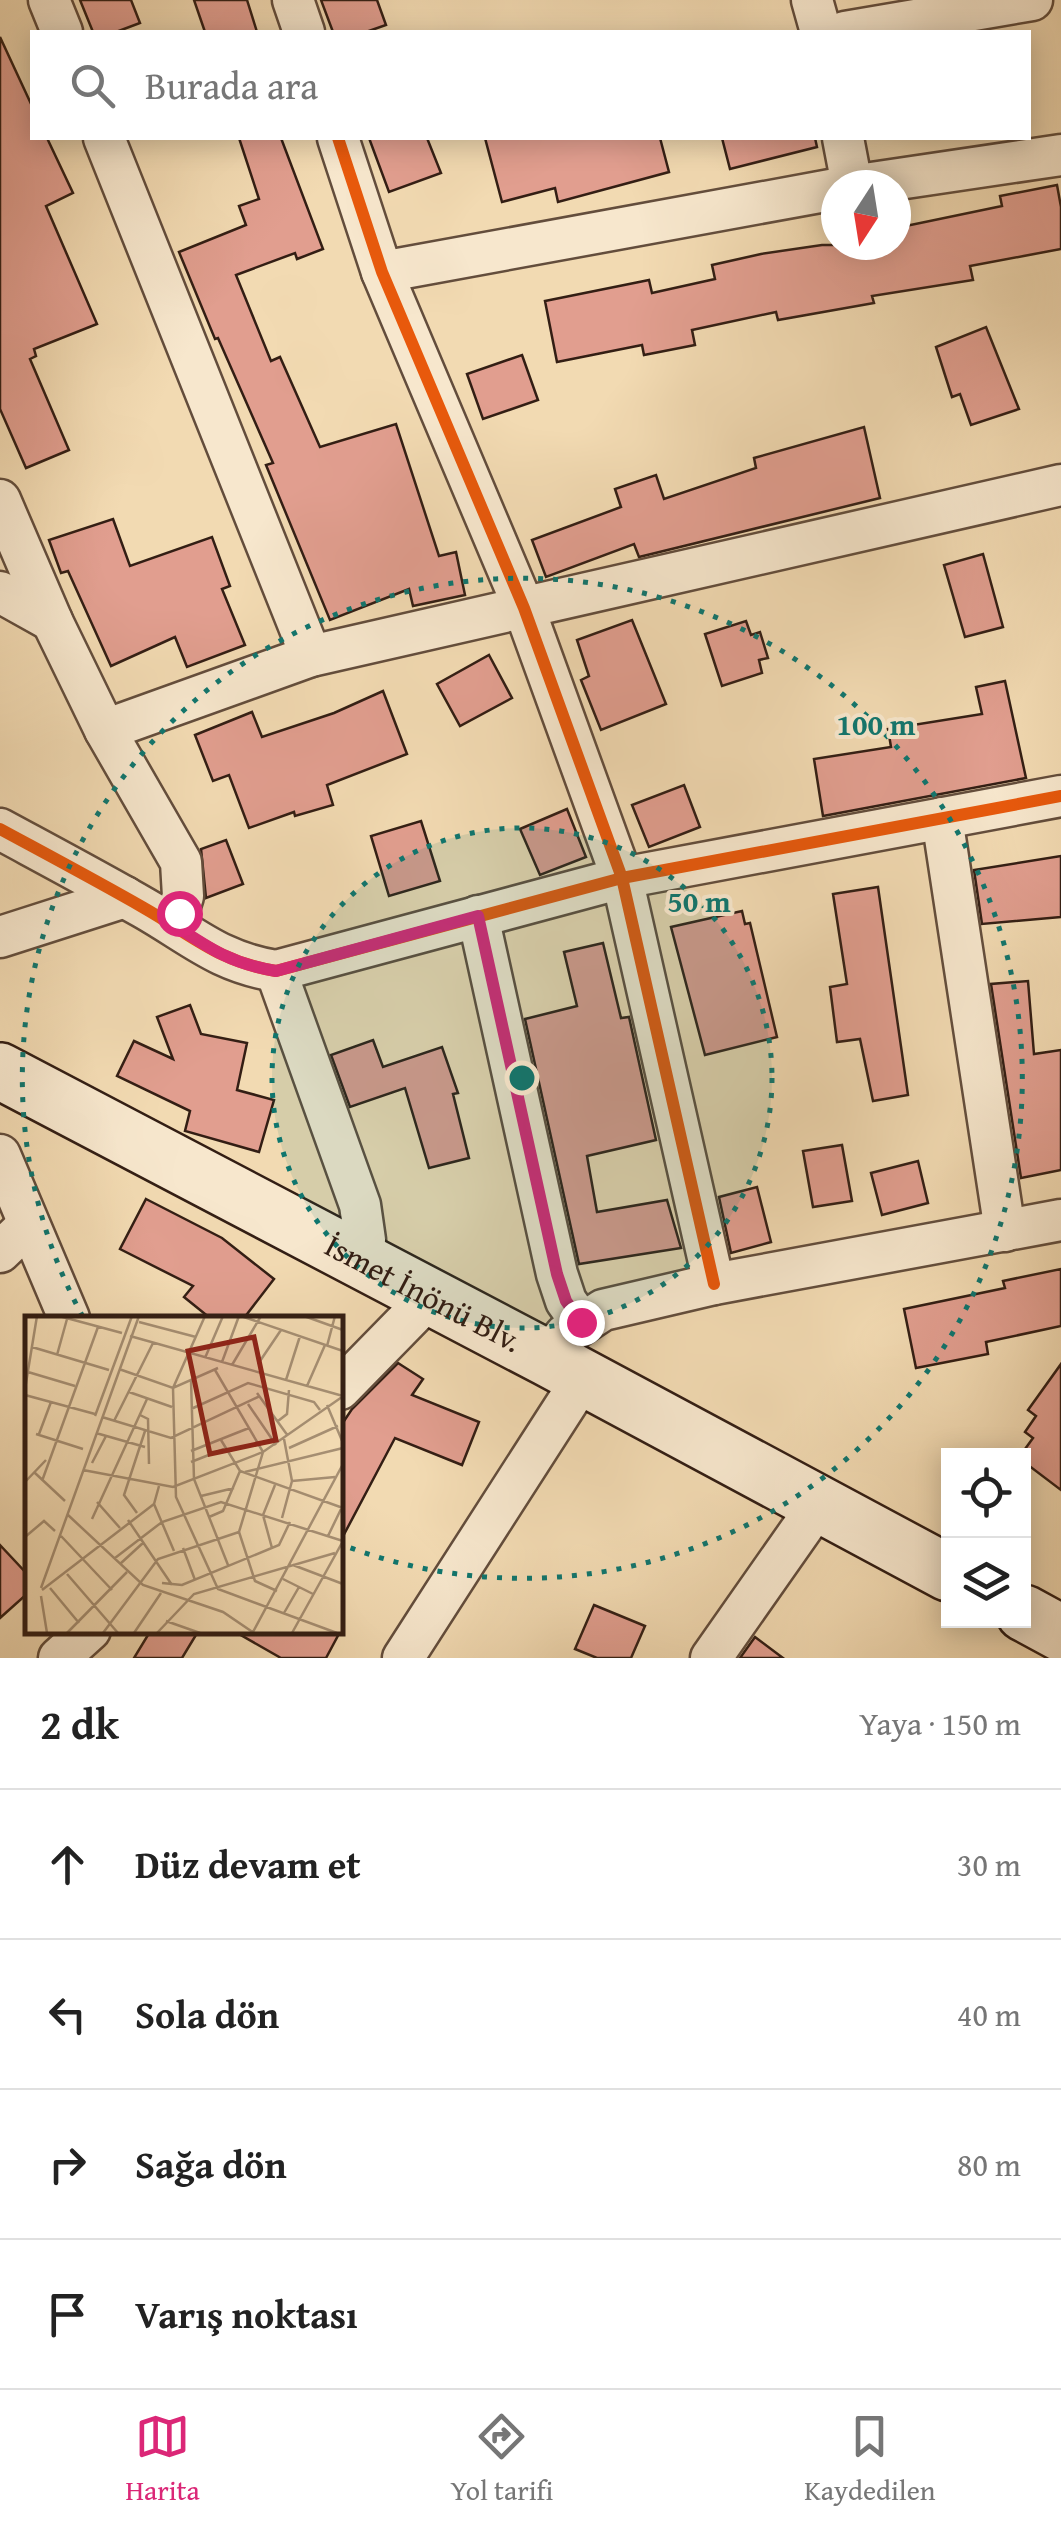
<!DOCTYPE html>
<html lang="tr">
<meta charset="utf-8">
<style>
:root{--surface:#fff;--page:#f6f6f6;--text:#222;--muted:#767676;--line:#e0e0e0;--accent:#db2777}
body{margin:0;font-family:"Gentium Book Plus",serif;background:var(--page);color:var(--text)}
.controls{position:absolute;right:30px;bottom:30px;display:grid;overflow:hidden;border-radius:0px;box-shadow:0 5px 25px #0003}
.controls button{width:90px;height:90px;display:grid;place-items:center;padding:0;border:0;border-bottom:2px solid var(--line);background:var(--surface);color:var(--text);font:50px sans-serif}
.compass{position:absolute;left:821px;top:170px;width:90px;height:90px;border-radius:50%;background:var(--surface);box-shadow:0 5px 25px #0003;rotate:192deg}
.stop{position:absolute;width:30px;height:30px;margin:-22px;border:8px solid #db2777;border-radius:50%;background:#fff}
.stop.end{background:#db2777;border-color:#fff;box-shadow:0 2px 10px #0008}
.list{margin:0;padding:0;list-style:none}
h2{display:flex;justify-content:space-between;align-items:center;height:130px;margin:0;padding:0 40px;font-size:42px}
h2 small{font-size:32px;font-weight:400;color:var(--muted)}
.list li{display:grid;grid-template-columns:65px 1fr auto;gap:30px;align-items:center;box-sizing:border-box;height:150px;padding:0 40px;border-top:2px solid var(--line)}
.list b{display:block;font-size:38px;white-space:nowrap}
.list em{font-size:32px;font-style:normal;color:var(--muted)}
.icon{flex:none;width:55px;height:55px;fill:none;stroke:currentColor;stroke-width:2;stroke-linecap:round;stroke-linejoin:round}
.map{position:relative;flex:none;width:1061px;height:1658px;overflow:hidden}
.search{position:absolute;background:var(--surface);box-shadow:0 5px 25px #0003;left:30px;right:30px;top:30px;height:110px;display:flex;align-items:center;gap:25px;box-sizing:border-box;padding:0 35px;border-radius:0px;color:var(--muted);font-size:38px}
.sheet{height:730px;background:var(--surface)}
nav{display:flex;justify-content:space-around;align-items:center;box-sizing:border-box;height:140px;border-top:2px solid var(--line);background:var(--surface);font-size:28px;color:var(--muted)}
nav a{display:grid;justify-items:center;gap:5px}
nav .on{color:var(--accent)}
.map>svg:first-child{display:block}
</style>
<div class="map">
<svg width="1061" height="1658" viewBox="0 0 1061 1658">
<rect width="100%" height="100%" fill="#f2dab2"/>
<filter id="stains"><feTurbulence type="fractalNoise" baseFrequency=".002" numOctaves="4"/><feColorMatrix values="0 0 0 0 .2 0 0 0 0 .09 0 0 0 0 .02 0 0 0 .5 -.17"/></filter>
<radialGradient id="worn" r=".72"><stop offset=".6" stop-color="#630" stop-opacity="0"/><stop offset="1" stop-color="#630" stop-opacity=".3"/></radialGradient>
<g fill="#e19e8f" stroke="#331e14" stroke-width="2.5">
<polygon points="80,0 131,0 140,23 116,32 93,32"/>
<polygon points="194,0 247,0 257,32 205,32"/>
<polygon points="321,0 377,0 386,25 366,32 333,32"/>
<polygon points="0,37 32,106 32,138 47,138 73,193 46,206 97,324 34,349 36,356 30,359 69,450 26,468 0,409"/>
<polygon points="239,138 281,138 323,249 297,259 295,253 236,275 271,361 280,357 320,447 396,424 439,556 456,552 465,595 413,606 409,589 330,620 266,465 273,463 218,338 215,339 179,252 246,225 239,206 259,199"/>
<polygon points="369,138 427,138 441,173 389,192"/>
<polygon points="485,138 660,138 669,172 558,202 555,188 502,202"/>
<polygon points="722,138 815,138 817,147 730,169"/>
<polygon points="1057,185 1061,207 1061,249 970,266 973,280 872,296 874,303 778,320 776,312 692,330 695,345 644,355 642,345 557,362 545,301 649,280 652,293 715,279 712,265 761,254 822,245 896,245 896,228 1002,206 1000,196"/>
<polygon points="986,327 1019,409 971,425 960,394 952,397 936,347"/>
<polygon points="522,355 538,400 483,419 467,374"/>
<polygon points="864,427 880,498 639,557 634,544 546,577 532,540 621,507 615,489 656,475 664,499 756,468 754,458"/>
<polygon points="113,519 130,566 212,537 230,586 222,589 245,645 187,667 175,637 111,666 68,571 61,573 49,540"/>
<polygon points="983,554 1003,627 965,637 944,565"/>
<polygon points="632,620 666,704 601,730 581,680 589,676 577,640"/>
<polygon points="746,621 751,635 760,632 768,658 759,660 762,673 722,686 705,634"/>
<polygon points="489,655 512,698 460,726 437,684"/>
<polygon points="1005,681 1026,778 823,816 814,759 891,747 888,729 982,714 976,687"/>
<polygon points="383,691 407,754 327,785 333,805 295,816 294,812 249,828 229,775 213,781 195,735 252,712 262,737 334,713"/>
<polygon points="684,785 700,827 649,847 632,805"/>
<polygon points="567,809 586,857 540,875 520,829"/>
<polygon points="421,821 440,881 389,896 371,836"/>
<polygon points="226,840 243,884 206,898 201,849"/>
<polygon points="1061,856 1061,917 982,924 974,870"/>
<polygon points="878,887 908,1095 873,1101 860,1039 837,1042 830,987 847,984 833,894"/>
<polygon points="742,911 745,924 750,923 777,1037 705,1055 671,927"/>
<polygon points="603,943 621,1018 629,1017 656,1140 587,1156 597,1212 667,1200 681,1248 579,1264 525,1019 577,1006 564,952"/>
<polygon points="1028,981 1034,1054 1061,1050 1061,1170 1021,1178 991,984"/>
<polygon points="190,1005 201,1034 247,1043 237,1090 274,1100 259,1152 185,1131 190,1111 117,1076 134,1041 173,1059 157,1017"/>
<polygon points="373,1040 383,1067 442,1047 458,1093 453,1094 469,1158 429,1168 405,1088 350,1107 331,1055"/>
<polygon points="842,1145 852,1201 813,1207 803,1151"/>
<polygon points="918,1161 928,1203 882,1215 871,1173"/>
<polygon points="757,1187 771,1242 731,1253 719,1197"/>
<polygon points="146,1199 222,1238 274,1279 244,1318 210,1318 184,1297 193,1286 120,1249"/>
<polygon points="1061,1269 1061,1326 986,1342 988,1354 916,1368 904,1309 1005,1288 1003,1281"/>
<polygon points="398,1363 423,1379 412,1395 479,1422 462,1465 395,1438 340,1542 340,1427 352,1409"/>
<polygon points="1061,1364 1061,1490 1024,1462 1024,1456 1020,1456 1033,1438 1025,1432 1036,1416 1028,1410"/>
<polygon points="0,1545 28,1575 28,1593 0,1618"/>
<polygon points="594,1605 645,1626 631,1658 597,1658 575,1649"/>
<polygon points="151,1630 199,1630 182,1658 134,1658"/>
<polygon points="232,1630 341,1630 326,1658 281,1658"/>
<polygon points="755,1637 783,1658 740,1658"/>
</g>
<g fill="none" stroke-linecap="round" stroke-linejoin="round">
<g stroke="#634d3c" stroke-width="45">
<g id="minor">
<polyline points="49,0 62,32"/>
<polyline points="293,0 304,32"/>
<polyline points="812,0 821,32"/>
<polyline points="845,32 1032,0"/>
<polyline points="104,138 311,656"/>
<polyline points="338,138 382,272 524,608 622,878 714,1284"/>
<polyline points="843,138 852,185"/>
<polyline points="858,185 1061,155"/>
<polyline points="382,272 836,189"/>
<polyline points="0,500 52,621 105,730 181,862 183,896 174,925"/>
<polyline points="0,592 52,621"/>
<polyline points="105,730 311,656 1061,485"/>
<polyline points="942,818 1005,1231"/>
<path d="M0,829C48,855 97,881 144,908C193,936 219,962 276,971L622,878L1061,796"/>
<polyline points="478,916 557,1274 566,1301 581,1322"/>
<polyline points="0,937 125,897"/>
<polyline points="276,971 360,1205 365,1240 361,1261"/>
<polyline points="0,1155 69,1318"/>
<polyline points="0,1252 28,1225"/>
<polyline points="547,1358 565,1335 603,1310 714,1284 1061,1220"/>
<polyline points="340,1389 430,1297"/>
<polyline points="59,1658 90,1630"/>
<polyline points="403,1658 583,1378"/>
<polyline points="711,1658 819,1504"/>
</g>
</g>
<g stroke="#331e14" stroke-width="60">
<g id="secondary">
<path id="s1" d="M0,1071L547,1358L948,1573"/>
<polyline points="1024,1613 1061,1633"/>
</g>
</g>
<use href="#minor" stroke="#f7e7cd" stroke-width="40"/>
<use href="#secondary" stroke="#f7e7cd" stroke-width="55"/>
<g stroke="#f7e7cd" stroke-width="19">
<g id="cycleway">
<polyline points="338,138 382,272 524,608 622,878 714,1284"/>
<path d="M0,829C48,855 97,881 144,908C193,936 219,962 276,971L622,878L1061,796"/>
</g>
</g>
<use href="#cycleway" stroke="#e8590c" stroke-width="12"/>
</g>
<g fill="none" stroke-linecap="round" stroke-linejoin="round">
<path stroke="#db2777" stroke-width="12" d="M179,913L174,925C210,949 232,964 276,971L478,916L557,1274L566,1301L581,1322"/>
</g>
<circle cx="522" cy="1078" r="250" fill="#0f766e" fill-opacity=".12"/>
<g fill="none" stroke="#0f766e" stroke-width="5" stroke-dasharray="5 10">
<circle cx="522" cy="1078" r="250"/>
<path d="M83 1317A500 500 0 1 1 343 1545"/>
</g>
<g text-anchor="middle" stroke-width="8" stroke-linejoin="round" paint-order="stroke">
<g font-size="32" fill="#331e14" stroke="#f7e7cd">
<text dy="11" stroke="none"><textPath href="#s1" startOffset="478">İsmet İnönü Blv.</textPath></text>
</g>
</g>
<g transform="translate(25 1316)">
<rect width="318" height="318" fill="#f2dab2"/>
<path fill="none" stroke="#a68f73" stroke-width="2.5" d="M34,0L97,17M180,0L148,72L151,181L193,273L312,317M216,0L318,35M279,0L318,14M114,6L171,21M105,20L318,80M302,30L310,0M7,31L84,54M32,39L42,3M180,42L198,0M197,46L214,0M233,48L256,14M207,49L236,0M94,53L148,72L193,52M190,54L238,136L214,216L230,265L252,275M3,56L50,70M166,64L169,163L203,249M261,64L275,20M282,70L300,29M0,73L12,0M104,76L147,91M232,77L263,120M0,79L70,98M223,88L251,129M302,89L318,127M166,93L223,67L289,86L295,94M115,99L123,103L124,148M70,100L107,0M77,101L146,122L235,80M89,105L128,27M253,105L262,98L264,74M71,117L120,131M11,118L58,133M14,118L26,86M196,124L215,155L318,192M264,132L313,110M166,135L224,112M166,146L199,133M67,147L81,120M58,154L148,171L238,136L317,81M220,156L318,132M10,157L40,185M17,165L73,11M267,165L310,161M0,166L21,144M176,180L209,172M72,186L95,212M129,188L149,235M112,197L99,179L120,115M43,199L118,269L198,296L229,317M184,201L198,195L215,155M257,202L267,165L259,123M67,203L122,83M103,204L147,269M36,220L87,274M303,220L317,191M0,221L19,205L30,215M158,232L170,264M247,232L238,199L250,169M90,242L137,206L196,186L318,225L267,317M95,248L119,226M268,249L318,268M42,258L93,317M258,263L288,278M137,267L157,269L254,229L265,206M16,272L114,0M25,272L54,307M17,274L129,188L134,170M16,280L22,317M259,297L274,271M141,305L175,317M228,316L318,148M42,317L102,256M78,317L133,243L214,216M109,317L136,277M132,317L169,278L310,237"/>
<path fill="#8f2418" fill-opacity="0.15" stroke="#8f2418" stroke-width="5" d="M229,21L251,124L185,138L163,35Z"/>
<rect width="318" height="318" fill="none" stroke="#331e14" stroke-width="5"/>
</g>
<circle cx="522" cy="1078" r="15" fill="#0f766e" stroke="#f7e7cd" stroke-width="5"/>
<g font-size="30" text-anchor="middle" font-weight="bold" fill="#0f766e" stroke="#f7e7cd" stroke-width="8" stroke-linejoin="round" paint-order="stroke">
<text x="876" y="735">100 m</text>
<text x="699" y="912">50 m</text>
</g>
<rect width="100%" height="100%" filter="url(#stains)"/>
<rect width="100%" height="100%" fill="url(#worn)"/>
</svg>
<div class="controls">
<button><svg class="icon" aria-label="locate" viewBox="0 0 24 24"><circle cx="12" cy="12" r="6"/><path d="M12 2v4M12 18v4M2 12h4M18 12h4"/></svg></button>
<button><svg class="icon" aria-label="layers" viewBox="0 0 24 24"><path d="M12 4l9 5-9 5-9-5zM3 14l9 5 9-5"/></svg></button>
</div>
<svg class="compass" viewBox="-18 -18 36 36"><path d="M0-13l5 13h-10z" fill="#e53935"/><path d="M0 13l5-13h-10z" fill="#767676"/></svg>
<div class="stop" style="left:179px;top:913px"></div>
<div class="stop end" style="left:581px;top:1322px"></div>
<div class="search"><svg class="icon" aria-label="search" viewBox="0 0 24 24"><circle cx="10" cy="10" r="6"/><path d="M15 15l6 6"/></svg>Burada ara</div>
</div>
<section class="sheet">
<h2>2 dk<small>Yaya · 150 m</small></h2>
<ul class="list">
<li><svg class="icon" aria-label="ahead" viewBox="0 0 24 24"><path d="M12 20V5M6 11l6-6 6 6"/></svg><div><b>Düz devam et</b></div><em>30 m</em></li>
<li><svg class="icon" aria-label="left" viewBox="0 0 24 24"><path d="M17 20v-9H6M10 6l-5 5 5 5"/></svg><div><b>Sola dön</b></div><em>40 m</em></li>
<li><svg class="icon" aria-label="right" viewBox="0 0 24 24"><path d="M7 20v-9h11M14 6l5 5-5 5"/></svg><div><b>Sağa dön</b></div><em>80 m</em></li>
<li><svg class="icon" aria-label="arrive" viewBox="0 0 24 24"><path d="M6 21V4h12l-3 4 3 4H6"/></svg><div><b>Varış noktası</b></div></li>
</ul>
</section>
<nav>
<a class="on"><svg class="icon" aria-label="map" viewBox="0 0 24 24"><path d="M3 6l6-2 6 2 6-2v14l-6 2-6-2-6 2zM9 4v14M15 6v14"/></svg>Harita</a>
<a><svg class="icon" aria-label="directions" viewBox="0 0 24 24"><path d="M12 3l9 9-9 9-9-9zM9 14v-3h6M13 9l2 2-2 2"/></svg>Yol tarifi</a>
<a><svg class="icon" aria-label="saved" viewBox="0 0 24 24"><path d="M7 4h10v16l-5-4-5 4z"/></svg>Kaydedilen</a>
</nav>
